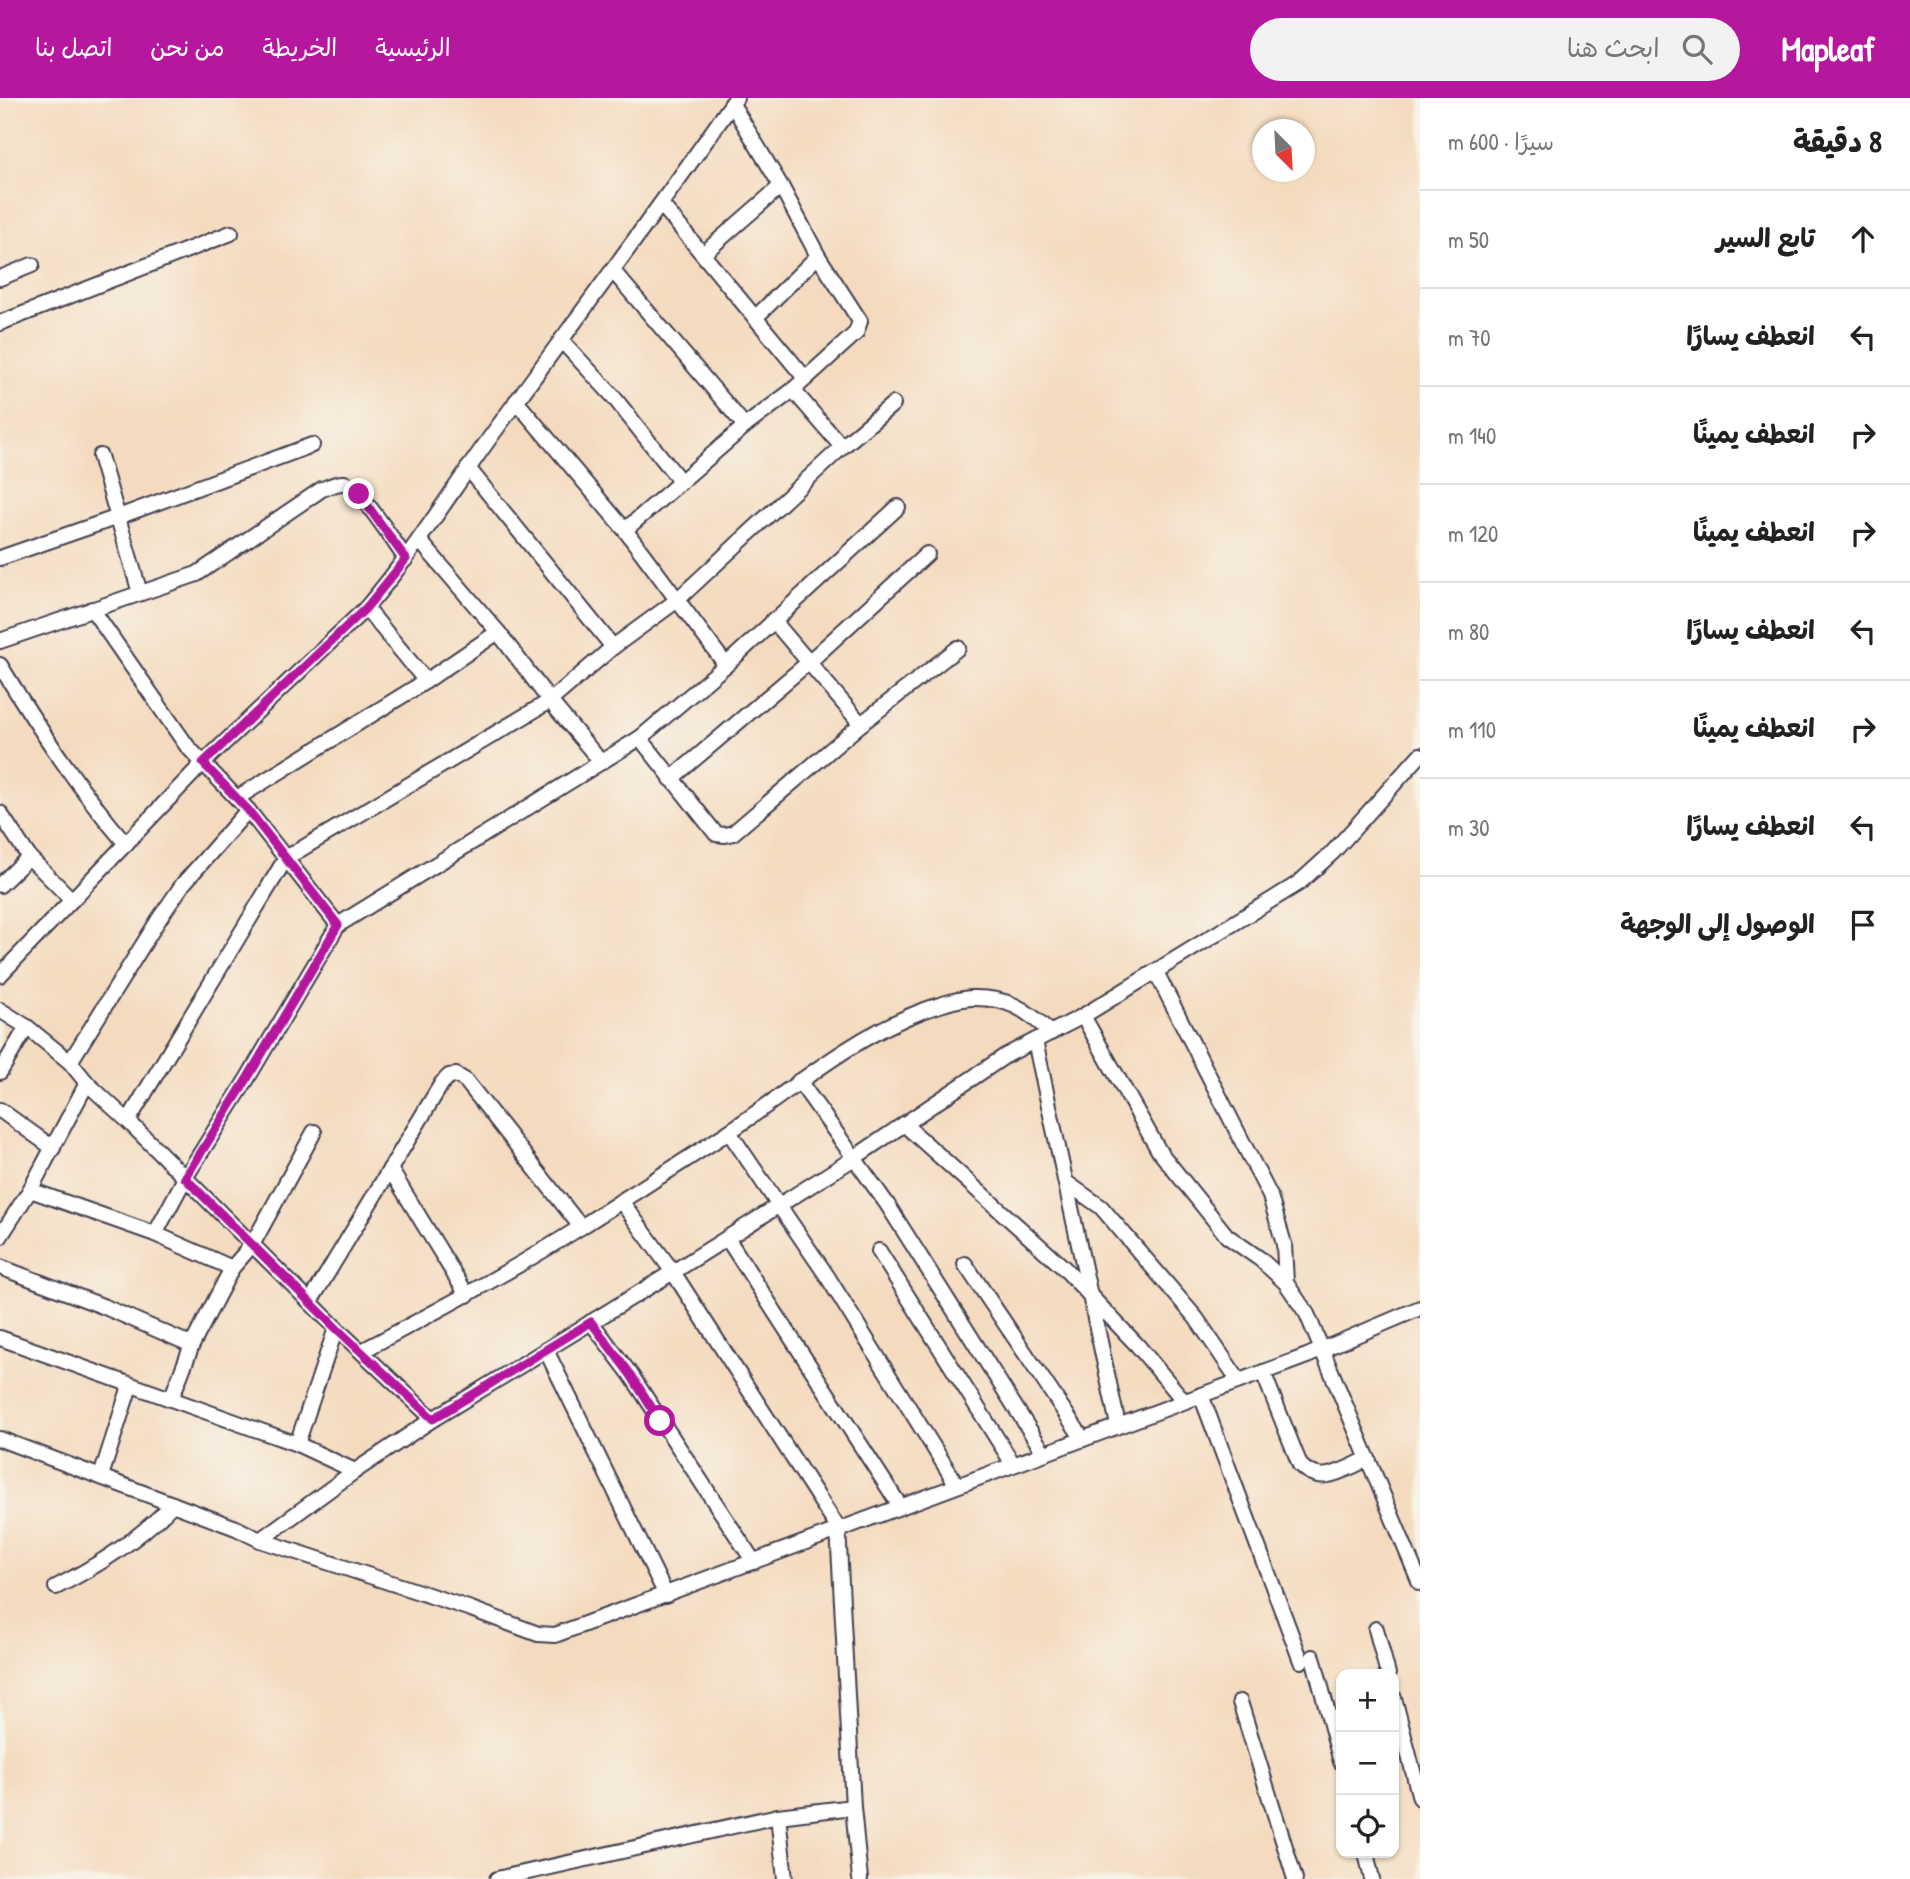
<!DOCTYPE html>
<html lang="ar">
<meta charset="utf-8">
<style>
:root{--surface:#fff;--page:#f2f2f2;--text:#222;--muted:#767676;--line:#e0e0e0;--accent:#b5179e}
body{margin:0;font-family:"Patrick Hand","Playpen Sans Arabic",sans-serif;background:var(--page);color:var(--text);direction:rtl}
.controls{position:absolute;right:21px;bottom:21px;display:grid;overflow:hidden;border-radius:14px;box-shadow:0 2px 5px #0004}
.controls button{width:63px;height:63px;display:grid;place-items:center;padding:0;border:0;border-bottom:2px solid var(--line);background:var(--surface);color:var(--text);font:35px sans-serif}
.compass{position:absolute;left:1252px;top:21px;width:63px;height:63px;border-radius:50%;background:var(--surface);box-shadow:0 2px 5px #0004;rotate:156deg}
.stop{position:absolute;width:21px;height:21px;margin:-16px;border:5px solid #b5179e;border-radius:50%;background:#fff}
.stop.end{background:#b5179e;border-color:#fff;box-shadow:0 2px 7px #0008}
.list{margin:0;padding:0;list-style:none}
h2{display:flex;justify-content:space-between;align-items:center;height:91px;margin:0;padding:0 28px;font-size:30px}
h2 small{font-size:23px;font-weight:400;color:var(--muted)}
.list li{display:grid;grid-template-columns:46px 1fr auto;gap:21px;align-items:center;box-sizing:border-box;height:98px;padding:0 28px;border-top:2px solid var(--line)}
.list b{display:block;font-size:26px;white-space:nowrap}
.list em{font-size:23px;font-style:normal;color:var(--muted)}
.icon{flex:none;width:38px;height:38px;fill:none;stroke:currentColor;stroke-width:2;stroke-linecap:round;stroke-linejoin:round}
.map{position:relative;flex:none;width:1420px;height:1781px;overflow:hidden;direction:ltr}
header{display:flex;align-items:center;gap:42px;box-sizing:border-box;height:98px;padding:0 35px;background:var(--accent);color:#fff}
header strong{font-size:33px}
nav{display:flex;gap:38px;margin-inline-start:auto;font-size:24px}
.search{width:490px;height:63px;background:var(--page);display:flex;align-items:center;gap:18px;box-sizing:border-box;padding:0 24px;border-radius:38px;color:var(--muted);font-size:26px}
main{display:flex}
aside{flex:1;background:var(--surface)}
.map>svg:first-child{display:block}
</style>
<header>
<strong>Mapleaf</strong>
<div class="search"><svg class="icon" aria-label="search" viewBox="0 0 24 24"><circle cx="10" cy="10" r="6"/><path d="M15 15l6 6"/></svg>ابحث هنا</div>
<nav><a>الرئيسية</a><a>الخريطة</a><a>من نحن</a><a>اتصل بنا</a></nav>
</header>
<main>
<aside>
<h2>8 دقيقة<small>سيرًا · 600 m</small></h2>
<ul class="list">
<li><svg class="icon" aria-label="ahead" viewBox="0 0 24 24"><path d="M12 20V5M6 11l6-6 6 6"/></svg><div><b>تابع السير</b></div><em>50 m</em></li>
<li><svg class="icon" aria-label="left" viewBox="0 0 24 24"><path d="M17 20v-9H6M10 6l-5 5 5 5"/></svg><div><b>انعطف يسارًا</b></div><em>70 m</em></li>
<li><svg class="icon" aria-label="right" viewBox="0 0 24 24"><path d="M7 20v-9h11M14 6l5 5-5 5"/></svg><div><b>انعطف يمينًا</b></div><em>140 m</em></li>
<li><svg class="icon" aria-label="right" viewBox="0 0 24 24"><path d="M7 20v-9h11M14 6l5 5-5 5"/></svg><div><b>انعطف يمينًا</b></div><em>120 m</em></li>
<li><svg class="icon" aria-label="left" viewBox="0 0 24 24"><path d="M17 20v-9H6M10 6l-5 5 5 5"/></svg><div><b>انعطف يسارًا</b></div><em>80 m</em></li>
<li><svg class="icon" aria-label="right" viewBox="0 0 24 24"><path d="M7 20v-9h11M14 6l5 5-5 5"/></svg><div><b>انعطف يمينًا</b></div><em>110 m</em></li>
<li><svg class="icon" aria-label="left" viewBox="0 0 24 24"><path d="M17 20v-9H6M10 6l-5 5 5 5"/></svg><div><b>انعطف يسارًا</b></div><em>30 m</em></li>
<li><svg class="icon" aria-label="arrive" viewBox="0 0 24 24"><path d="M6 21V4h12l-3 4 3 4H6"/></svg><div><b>الوصول إلى الوجهة</b></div></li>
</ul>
</aside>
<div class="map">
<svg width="1420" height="1781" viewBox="0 0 1420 1781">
<rect width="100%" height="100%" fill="#f7f3e8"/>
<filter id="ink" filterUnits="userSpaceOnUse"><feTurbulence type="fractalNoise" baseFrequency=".0143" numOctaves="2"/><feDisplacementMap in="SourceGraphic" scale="14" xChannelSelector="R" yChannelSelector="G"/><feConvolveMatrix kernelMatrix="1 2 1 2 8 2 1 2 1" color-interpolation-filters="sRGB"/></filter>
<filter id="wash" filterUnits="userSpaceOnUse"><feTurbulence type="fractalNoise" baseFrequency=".00686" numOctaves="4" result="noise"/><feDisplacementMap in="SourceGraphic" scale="28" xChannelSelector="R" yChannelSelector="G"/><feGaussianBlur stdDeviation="1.57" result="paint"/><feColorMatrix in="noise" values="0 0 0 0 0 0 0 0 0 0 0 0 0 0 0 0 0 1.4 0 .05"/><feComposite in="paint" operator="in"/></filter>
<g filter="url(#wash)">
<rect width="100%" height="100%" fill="#f4dbbf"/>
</g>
<g filter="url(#ink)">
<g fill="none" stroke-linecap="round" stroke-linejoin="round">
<g stroke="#423e4f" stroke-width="18">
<g id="minor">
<polyline points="661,106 805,280"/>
<polyline points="703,156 781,88"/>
<polyline points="613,173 745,328"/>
<polyline points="0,180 32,167"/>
<polyline points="755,220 818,158"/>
<polyline points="0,225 231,135"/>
<polyline points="561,242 612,297 681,384"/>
<polyline points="793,292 842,349"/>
<polyline points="516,303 625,432 726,567"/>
<polyline points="100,358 140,495"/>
<polyline points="468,370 613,549"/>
<polyline points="625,432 745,328 793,292 856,235 860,223 818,158 781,88 732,6"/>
<polyline points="420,443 498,534 550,603 601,664"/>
<polyline points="0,460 118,419 312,347"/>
<polyline points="366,510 426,583"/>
<polyline points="92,511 187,648 248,712 338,827"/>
<polyline points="773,522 861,626"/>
<path d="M0,543L197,476L322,391C329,389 337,384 344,385C358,387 396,447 406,461"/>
<path d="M0,567C38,630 78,690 126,746"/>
<polyline points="640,640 716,736 725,737 733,735 861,626 958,550"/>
<polyline points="671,681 809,564 927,456"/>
<polyline points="237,700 426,583 498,534"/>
<polyline points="0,715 29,759 72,802"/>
<polyline points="0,787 29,759"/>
<polyline points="1156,874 1270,1098 1284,1146 1286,1185"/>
<path d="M0,877L203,665L366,510C415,453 453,390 497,330C577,220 658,112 736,0"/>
<polyline points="0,912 27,929 70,964 87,985 128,1023 336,1230 433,1321"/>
<polyline points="1083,918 1159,1053 1227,1138 1260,1161 1286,1185 1307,1216 1420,1485"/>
<polyline points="1035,943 1118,1327"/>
<polyline points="70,964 159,821 183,786 248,712"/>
<polyline points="0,974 27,929"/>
<polyline points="799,983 887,1106 1044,1355"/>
<polyline points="0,1012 53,1050"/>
<polyline points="128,1023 286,760 550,603 613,549 676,503 842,349 893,306"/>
<polyline points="904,1026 1064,1170 1138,1248 1184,1303"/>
<polyline points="729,1034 827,1178 957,1387"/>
<polyline points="390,1071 467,1197"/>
<polyline points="1067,1085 1101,1109 1196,1220 1239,1283"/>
<polyline points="30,1092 155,1136 232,1170"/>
<polyline points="621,1103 673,1174 838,1430 853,1709 860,1781"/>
<polyline points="155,1136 185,1080 247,981 338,827 640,640 726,567 898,409"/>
<polyline points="0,1139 30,1092 87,985"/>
<polyline points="727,1140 900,1408"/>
<polyline points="879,1153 1013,1366"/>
<polyline points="965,1166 1083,1341"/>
<polyline points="0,1169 105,1209 192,1247"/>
<polyline points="310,1204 442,985 449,978 456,977 466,983 581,1129"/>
<polyline points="591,1224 631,1277 754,1464"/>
<polyline points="0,1240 297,1346 355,1373"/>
<polyline points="546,1252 666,1497"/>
<path d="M362,1253C437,1213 512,1173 584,1127C632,1096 680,1066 727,1035C792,992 851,939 925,912C939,907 956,901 971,900C1008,899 1026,911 1051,935"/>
<path d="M1263,1274L1300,1367C1321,1389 1344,1371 1368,1361"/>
<polyline points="1201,1297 1301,1563"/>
<polyline points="171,1301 192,1247 232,1170 252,1147 314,1034"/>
<polyline points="0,1341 236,1430 260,1442 471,1511 538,1536 555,1537 1307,1258 1420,1210"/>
<polyline points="297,1346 336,1230"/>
<polyline points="101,1378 130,1288"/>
<polyline points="260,1442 355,1373 433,1321 673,1174 848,1064 1005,958 1083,918 1299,785 1333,754 1420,657"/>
<path d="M56,1489C100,1467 138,1442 173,1406"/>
<polyline points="1376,1531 1388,1576"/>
<polyline points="1313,1559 1341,1664"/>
<polyline points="1394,1600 1420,1700"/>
<polyline points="1240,1604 1295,1781"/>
<polyline points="778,1718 785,1781"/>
<polyline points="1366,1755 1372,1781"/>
<polyline points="497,1781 778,1718 853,1709"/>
</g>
</g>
<use href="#minor" stroke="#fff" stroke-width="14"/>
</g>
</g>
<g fill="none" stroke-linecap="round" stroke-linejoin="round" filter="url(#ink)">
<polyline stroke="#b5179e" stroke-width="9" points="359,396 406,461 366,510 203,665 248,712 338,827 247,981 185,1080 336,1230 433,1321 591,1224 631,1277 660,1323"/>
</g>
</svg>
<div class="controls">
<button>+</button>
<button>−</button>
<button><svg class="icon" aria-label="locate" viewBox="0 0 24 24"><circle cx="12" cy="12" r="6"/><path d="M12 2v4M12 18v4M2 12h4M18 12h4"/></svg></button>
</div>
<svg class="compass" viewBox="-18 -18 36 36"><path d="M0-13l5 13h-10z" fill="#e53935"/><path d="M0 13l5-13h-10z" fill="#767676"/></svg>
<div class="stop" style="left:660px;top:1323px"></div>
<div class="stop end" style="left:359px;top:396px"></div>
</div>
</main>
